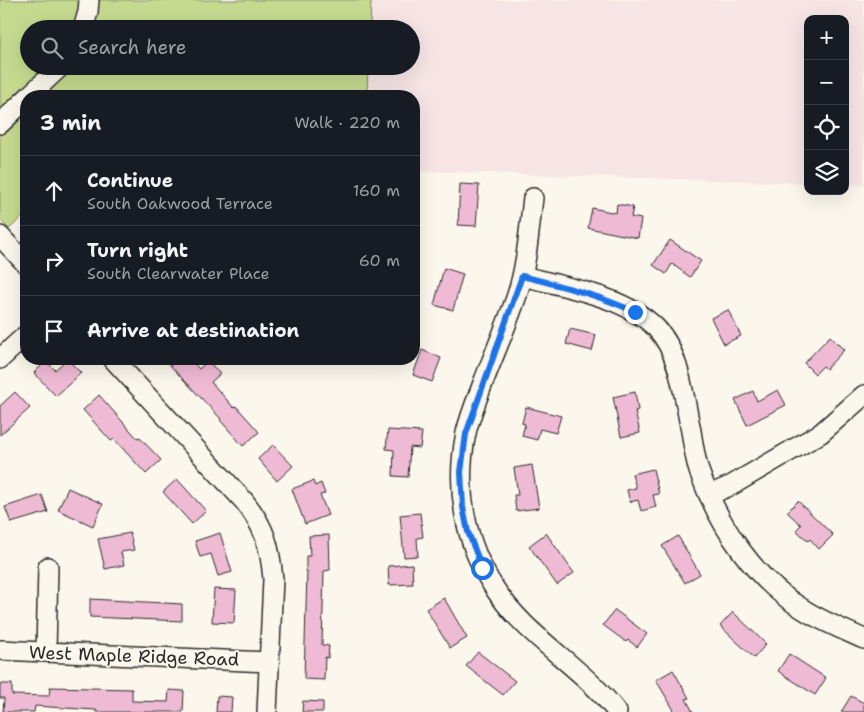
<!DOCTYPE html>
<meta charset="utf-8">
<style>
:root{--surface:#171b24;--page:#20242c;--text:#f1f3f6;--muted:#9ea1a6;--line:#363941}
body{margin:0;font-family:"Shantell Sans",sans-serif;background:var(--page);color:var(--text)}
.controls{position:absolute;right:15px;top:15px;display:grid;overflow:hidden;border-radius:10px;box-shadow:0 5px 20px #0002}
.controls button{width:45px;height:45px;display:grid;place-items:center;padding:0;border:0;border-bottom:1px solid var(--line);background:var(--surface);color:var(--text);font:25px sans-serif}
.stop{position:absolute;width:15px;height:15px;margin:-11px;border:4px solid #1a73e8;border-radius:50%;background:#fff}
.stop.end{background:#1a73e8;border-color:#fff;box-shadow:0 1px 5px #0008}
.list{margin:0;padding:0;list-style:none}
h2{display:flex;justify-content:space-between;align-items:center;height:65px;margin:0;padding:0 20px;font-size:21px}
h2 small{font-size:16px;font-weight:400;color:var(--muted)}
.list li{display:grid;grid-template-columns:32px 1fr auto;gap:15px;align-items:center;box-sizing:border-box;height:70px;padding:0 20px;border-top:1px solid var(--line)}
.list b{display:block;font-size:19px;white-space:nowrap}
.list p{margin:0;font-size:16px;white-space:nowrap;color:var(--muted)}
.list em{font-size:16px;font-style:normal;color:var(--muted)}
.icon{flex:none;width:28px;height:28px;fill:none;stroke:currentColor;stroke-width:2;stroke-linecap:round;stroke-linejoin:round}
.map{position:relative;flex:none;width:864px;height:712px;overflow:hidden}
.search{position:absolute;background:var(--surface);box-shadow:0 5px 20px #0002;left:20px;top:20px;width:400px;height:55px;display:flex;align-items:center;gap:12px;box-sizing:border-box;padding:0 18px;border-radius:28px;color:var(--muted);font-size:19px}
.panel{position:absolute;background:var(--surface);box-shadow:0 5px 20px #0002;left:20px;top:90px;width:400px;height:275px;border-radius:20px}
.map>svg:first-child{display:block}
</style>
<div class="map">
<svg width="864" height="712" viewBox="0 0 864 712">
<rect width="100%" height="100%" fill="#fbf7ec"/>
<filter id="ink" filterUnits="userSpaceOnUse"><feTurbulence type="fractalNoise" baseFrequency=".02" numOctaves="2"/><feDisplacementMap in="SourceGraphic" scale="10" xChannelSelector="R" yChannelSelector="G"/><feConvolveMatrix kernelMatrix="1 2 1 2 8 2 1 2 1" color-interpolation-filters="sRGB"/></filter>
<g filter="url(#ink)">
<polygon fill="#f7e5e5" points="371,0 864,0 864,185 845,184 845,19 808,19 808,183 414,171 414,96 367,96 368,66 411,66 411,29 370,29"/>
<polygon fill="#c5da8f" stroke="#78825d" points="0,0 371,0 370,29 29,29 29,66 368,66 367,96 26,96 26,214 9,229 0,220"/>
<g fill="#efbad4" stroke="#2b2b2b">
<polygon points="460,184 479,185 476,226 458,225"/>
<polygon points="617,204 633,207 631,217 641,219 638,238 588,228 592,208 616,213"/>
<polygon points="670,240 701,261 690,277 672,264 666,274 653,265"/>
<polygon points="444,268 463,274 453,310 434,305"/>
<polygon points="728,310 741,336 724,344 711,318"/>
<polygon points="570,329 596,335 592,351 566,344"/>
<polygon points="830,336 844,350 826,369 823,366 815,374 804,363"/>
<polygon points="422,350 441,358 432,382 413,375"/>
<polygon points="67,359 81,373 56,396 34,373 46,361 55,370"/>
<polygon points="164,359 190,359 199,369 208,361 220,374 211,382 234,408 236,406 259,432 243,446 220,420 221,419"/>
<polygon points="778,390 786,405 747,425 735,400 753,391 757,401"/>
<polygon points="15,392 30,408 0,435 0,406"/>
<polygon points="635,392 638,410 635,411 640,433 621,437 613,397"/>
<polygon points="99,395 137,438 139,437 161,460 146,474 114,439 111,441 83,410"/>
<polygon points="526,407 561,416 556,433 540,429 537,440 522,436 525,424 522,423"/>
<polygon points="388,430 422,432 420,448 410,447 408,477 393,476 394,450 386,449"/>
<polygon points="273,445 293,466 277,481 258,459"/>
<polygon points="532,465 539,508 516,511 514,495 518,495 514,468"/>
<polygon points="653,469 659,494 653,495 656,507 641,511 638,500 630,502 627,490 636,488 632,474"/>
<polygon points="177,479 206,511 192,524 163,492"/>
<polygon points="313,481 315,486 321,483 325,494 320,495 328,515 305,524 292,489"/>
<polygon points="68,488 103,504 93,526 58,510"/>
<polygon points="42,495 48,512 11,523 5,507"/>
<polygon points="798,501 833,535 819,549 810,539 808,541 796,530 801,525 787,512"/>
<polygon points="420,513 423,537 417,538 418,556 404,557 400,515"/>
<polygon points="130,533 134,550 121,552 124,565 105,569 98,539"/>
<polygon points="220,533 232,572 218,576 211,554 200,557 195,541"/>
<polygon points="546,533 574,573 557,585 529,546"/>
<polygon points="329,535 330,570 324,571 322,645 329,646 328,658 325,657 324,680 304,679 307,571 306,571 306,556 310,556 309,536"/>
<polygon points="678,536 700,574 685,583 662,546"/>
<polygon points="412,564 413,584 389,585 388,566"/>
<polygon points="214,589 236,590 234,623 212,622"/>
<polygon points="444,598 467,638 450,648 426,609"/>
<polygon points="90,599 182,604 182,621 90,617"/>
<polygon points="615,610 647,634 637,647 628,640 626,642 603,625"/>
<polygon points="733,612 766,644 754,658 720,626"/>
<polygon points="478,652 515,681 503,695 466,666"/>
<polygon points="789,654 826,678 815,695 778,671"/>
<polygon points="673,670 689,698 686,699 693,712 675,712 656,680"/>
<polygon points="0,684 12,684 12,695 49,696 50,687 132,689 132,701 168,702 169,690 184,691 183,712 96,712 96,710 35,706 34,712 3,712 4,698 0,698"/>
<polygon points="217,696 232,697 231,712 216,712"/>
<polygon points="851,696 864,703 864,712 841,712"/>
<polygon points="303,701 323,702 323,712 302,712"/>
</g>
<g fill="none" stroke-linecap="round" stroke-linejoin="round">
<g stroke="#2b2b2b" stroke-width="22">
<g id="minor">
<polyline points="83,29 88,12 89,0"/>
<polyline points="29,96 61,66"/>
<polyline points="0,124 26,99"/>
<path d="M533,198C529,230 527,264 517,295C507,325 494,354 483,383C477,399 470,416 466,433C455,487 464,543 495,589C527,638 582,666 617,712"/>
<polyline points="0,236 26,264"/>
<path d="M523,276C564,287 625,296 656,328C680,352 684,398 691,431C693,444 695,458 699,471C719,526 755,581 806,611C824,622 844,630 864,639"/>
<polyline points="0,359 26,335"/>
<path d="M113,359L244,501C265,527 270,546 273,579L267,712"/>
<polyline points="709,495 732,485 821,433 864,395"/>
<polyline points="0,650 269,662"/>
<polyline points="46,652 48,567"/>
</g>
</g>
<use href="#minor" stroke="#fbf7ec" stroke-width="19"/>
</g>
</g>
<g fill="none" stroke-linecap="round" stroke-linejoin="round" filter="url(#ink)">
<path stroke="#1a73e8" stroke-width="6" d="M482,568L468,532L463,507L461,472L466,434L522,276C561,286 599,295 635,312"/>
</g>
<g text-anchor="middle" stroke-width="4" stroke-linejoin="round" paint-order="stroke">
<g font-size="18" fill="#2b2b2b" stroke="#fbf7ec">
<text transform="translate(134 656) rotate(2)" y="6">West Maple Ridge Road</text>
</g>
</g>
</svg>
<div class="controls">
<button>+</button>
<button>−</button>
<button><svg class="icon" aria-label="locate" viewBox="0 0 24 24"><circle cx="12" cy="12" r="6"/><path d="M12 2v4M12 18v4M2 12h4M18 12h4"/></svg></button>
<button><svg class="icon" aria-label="layers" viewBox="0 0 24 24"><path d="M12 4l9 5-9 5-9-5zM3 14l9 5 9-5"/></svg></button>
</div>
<div class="stop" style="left:482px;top:568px"></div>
<div class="stop end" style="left:635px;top:312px"></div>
<div class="search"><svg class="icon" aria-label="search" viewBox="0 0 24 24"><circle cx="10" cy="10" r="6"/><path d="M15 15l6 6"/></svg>Search here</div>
<section class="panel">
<h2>3 min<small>Walk · 220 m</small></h2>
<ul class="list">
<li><svg class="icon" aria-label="ahead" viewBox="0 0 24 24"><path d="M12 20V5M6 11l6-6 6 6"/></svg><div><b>Continue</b><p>South Oakwood Terrace</p></div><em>160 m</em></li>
<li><svg class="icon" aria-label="right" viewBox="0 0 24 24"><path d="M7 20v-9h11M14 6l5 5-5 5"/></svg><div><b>Turn right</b><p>South Clearwater Place</p></div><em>60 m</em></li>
<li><svg class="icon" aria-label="arrive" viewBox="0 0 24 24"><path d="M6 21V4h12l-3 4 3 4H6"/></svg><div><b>Arrive at destination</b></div></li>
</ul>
</section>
</div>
